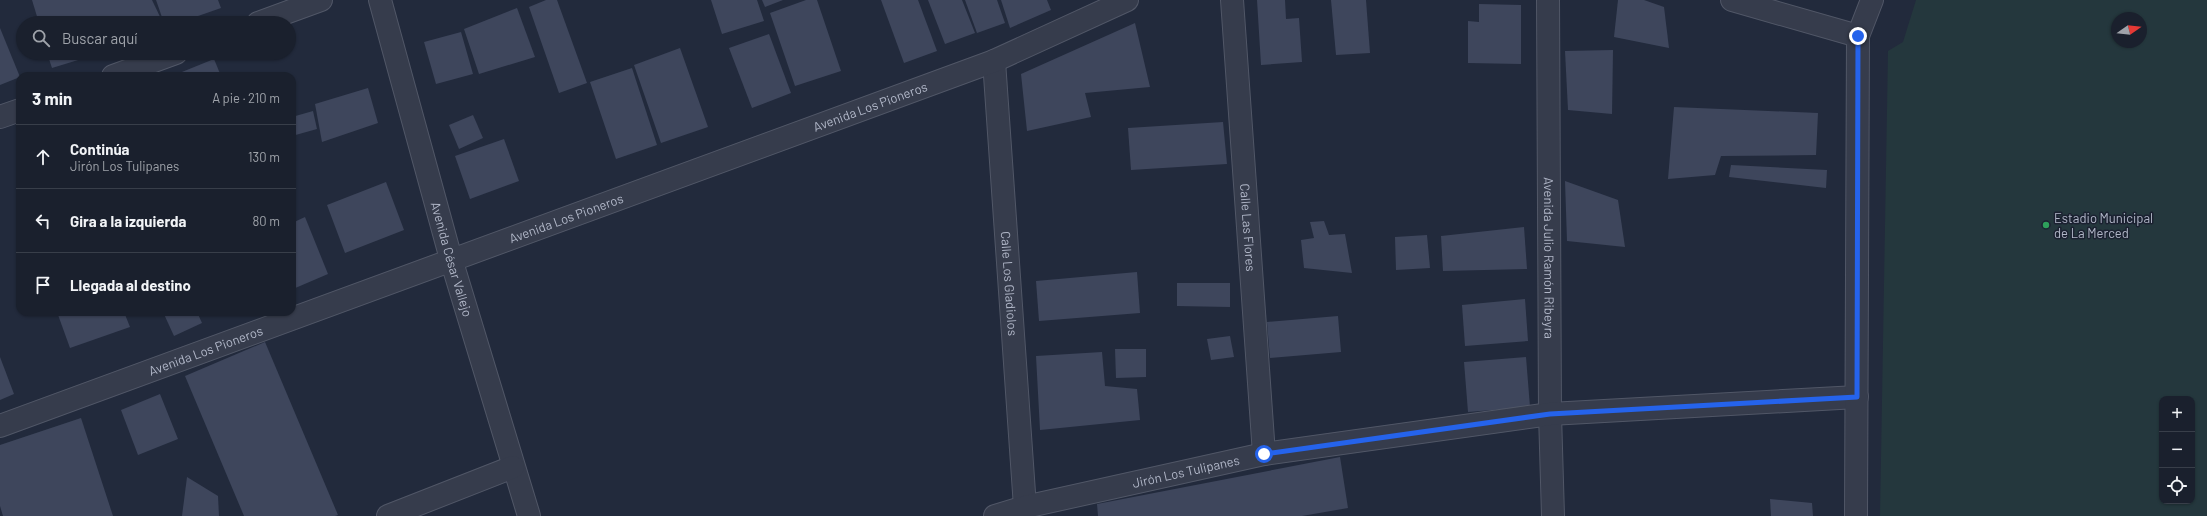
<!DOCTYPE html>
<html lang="es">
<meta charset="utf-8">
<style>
:root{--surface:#1a202d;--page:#232835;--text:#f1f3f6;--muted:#9fa3aa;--line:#383e49}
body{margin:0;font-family:Barlow,sans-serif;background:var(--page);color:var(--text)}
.controls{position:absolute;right:12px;bottom:12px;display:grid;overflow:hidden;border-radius:8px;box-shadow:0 1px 3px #0004}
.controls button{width:36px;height:36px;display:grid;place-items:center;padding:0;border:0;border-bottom:1px solid var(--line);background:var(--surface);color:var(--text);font:20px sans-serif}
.compass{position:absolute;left:2111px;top:12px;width:36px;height:36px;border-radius:50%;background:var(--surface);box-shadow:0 1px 3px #0004;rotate:76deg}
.stop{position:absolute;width:12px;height:12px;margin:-9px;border:3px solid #2563eb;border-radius:50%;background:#fff}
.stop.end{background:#2563eb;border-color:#fff;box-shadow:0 1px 4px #0008}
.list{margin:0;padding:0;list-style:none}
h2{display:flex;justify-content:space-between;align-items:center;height:52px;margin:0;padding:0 16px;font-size:17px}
h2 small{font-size:13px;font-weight:400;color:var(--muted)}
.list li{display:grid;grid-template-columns:26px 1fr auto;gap:12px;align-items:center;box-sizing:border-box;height:64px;padding:0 16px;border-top:1px solid var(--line)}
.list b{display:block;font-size:15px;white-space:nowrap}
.list p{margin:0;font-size:13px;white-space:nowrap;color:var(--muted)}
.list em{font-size:13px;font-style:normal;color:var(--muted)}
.icon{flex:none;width:22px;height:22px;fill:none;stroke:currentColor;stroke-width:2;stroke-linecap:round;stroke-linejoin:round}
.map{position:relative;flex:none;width:2207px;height:516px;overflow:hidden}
.search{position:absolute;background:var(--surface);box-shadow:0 1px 3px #0004;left:16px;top:16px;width:280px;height:44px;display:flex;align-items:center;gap:10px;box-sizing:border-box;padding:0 14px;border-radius:22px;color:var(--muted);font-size:15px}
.panel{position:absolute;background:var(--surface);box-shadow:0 1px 3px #0004;left:16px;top:72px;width:280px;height:244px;border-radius:12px}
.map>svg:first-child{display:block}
</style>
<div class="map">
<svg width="2207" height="516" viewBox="0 0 2207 516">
<rect width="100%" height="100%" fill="#222a3c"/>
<path fill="#24373d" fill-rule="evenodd" d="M1916,0H2207V516H1880L1888,51L1903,42ZM2117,18H2141V42H2117ZM2162,399H2192V501H2162Z"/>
<g fill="#3e465c">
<polygon points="32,0 152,0 163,23 39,23"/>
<polygon points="156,0 218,0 221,8 178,23 164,23"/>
<polygon points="546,0 557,0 587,83 559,93 529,7"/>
<polygon points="711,0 757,0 764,21 722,34"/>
<polygon points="762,0 783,0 765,7"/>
<polygon points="806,0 817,0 841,71 795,86 770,13"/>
<polygon points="881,0 918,0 937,51 904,63"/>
<polygon points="928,0 962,0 975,33 945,44"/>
<polygon points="965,0 997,0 1005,23 977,33"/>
<polygon points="1001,0 1047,0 1051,10 1010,28"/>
<polygon points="1257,0 1285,0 1286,19 1299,18 1302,62 1261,65"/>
<polygon points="1331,0 1366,0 1370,53 1336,55"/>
<polygon points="1618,0 1644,0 1664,7 1669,48 1614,37"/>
<polygon points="1479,4 1521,5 1521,64 1468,63 1468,21 1479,22"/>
<polygon points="517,8 535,57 479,74 464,29"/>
<polygon points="1135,23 1150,87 1085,93 1091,117 1027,131 1021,74"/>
<polygon points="0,28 20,77 0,85"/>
<polygon points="461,32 473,74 436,84 424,42"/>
<polygon points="769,34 791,93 752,108 729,48"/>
<polygon points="680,48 708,127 661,143 634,65"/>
<polygon points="1613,50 1612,114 1568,110 1565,51"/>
<polygon points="47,53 101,53 52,68"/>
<polygon points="214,59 221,76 172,76"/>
<polygon points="632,68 657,145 616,159 590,82"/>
<polygon points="368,88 378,123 322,142 315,104"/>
<polygon points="1674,107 1818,113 1816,155 1721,156 1715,175 1668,179"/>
<polygon points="313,111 317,129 292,136 292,117"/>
<polygon points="473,115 483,138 459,149 449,125"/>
<polygon points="1223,122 1227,164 1131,170 1128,128"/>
<polygon points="504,139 519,181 470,199 455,156"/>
<polygon points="1731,165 1827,170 1826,188 1729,177"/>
<polygon points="1565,181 1618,200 1625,247 1567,241"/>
<polygon points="386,182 404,230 345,253 327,205"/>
<polygon points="305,217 328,274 293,289 292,223"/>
<polygon points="1324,221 1329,235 1345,234 1352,273 1304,268 1301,240 1314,238 1310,222"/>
<polygon points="1524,227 1527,269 1443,271 1441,236"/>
<polygon points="1427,235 1430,268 1396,270 1395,237"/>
<polygon points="1137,272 1140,313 1039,321 1036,281"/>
<polygon points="1177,283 1230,283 1230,307 1177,306"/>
<polygon points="1525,299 1528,341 1465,346 1462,305"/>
<polygon points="57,312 124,312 130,327 70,348"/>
<polygon points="163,312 197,312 202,323 174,336"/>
<polygon points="1338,316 1341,352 1270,358 1267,322"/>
<polygon points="1230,336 1234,357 1211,360 1207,339"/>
<polygon points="265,342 338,515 335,516 244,516 185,376"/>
<polygon points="1115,349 1146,349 1146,377 1116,378"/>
<polygon points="1102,352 1105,386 1137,389 1140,420 1040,430 1036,356"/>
<polygon points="0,357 14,394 0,400"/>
<polygon points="1526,357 1530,407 1468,412 1464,362"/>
<polygon points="160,394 178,439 138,455 121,410"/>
<polygon points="81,418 113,516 3,516 0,506 0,445"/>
<polygon points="1340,457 1348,508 1302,516 1098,516 1097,504"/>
<polygon points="187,477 218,496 219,516 182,516"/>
<polygon points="1770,499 1812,503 1813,516 1771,516"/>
</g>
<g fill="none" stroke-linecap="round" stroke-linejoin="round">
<g stroke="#515767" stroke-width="24">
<g id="minor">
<path id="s1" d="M380,0L451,259L529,516"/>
<path id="s2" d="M1232,0L1264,454"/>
<path id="s3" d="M1548,0L1550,414L1553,516"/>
<polyline points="1732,0 1858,36"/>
<polyline points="258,23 321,0"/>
<path id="s4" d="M994,61L1025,507"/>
<polyline points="113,76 176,53"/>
<polyline points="0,117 20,110"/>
<path id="s5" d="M0,426L994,61L1127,0"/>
<polyline points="388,516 513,467"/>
<path id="s6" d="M995,516L1025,507L1264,454L1550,414L1857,397"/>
<polyline points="1856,516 1858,36 1872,0"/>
</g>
</g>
<use href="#minor" stroke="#363c4c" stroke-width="22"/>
</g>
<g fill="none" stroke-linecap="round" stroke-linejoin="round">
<polyline stroke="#2563eb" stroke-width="5" points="1264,454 1550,414 1857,397 1858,36"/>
</g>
<circle fill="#2e9e5b" stroke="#1b2131" stroke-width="1.5" cx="2046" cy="225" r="4"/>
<g text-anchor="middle" stroke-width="3" stroke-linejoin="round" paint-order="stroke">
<g font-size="13" fill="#b1b7c8" stroke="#1b2131">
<text dy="5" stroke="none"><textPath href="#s5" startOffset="927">Avenida Los Pioneros</textPath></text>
<text dy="5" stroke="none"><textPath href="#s5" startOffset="603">Avenida Los Pioneros</textPath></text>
<text dy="5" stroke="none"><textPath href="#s2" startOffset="228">Calle Las Flores</textPath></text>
<text dy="5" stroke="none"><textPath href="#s3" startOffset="258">Avenida Julio Ramón Ribeyra</textPath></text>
<text dy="5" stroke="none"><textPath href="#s1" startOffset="269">Avenida César Vallejo</textPath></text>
<text dy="5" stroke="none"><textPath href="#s4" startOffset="223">Calle Los Gladiolos</textPath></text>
<text dy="5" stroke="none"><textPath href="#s5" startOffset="219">Avenida Los Pioneros</textPath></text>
<text dy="5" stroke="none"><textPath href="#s6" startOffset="196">Jirón Los Tulipanes</textPath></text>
</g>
<g font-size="13" fill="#b1b7c8" stroke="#1b2131" text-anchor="start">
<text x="2054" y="223">Estadio Municipal<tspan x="2054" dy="15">de La Merced</tspan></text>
</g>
</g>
</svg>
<div class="controls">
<button>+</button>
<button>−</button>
<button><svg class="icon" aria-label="locate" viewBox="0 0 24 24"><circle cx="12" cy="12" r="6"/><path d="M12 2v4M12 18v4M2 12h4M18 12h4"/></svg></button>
</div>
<svg class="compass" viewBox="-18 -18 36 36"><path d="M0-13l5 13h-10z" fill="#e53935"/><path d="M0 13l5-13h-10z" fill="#9fa3aa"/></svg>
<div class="stop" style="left:1264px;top:454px"></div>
<div class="stop end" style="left:1858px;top:36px"></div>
<div class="search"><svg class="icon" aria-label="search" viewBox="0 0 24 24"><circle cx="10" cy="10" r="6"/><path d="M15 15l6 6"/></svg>Buscar aquí</div>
<section class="panel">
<h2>3 min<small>A pie · 210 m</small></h2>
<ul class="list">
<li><svg class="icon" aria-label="ahead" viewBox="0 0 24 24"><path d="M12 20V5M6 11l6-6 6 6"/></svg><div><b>Continúa</b><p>Jirón Los Tulipanes</p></div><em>130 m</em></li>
<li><svg class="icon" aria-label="left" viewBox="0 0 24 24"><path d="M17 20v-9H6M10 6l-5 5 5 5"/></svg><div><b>Gira a la izquierda</b></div><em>80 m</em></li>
<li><svg class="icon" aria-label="arrive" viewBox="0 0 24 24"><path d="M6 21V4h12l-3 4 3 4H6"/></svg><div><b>Llegada al destino</b></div></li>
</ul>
</section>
</div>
